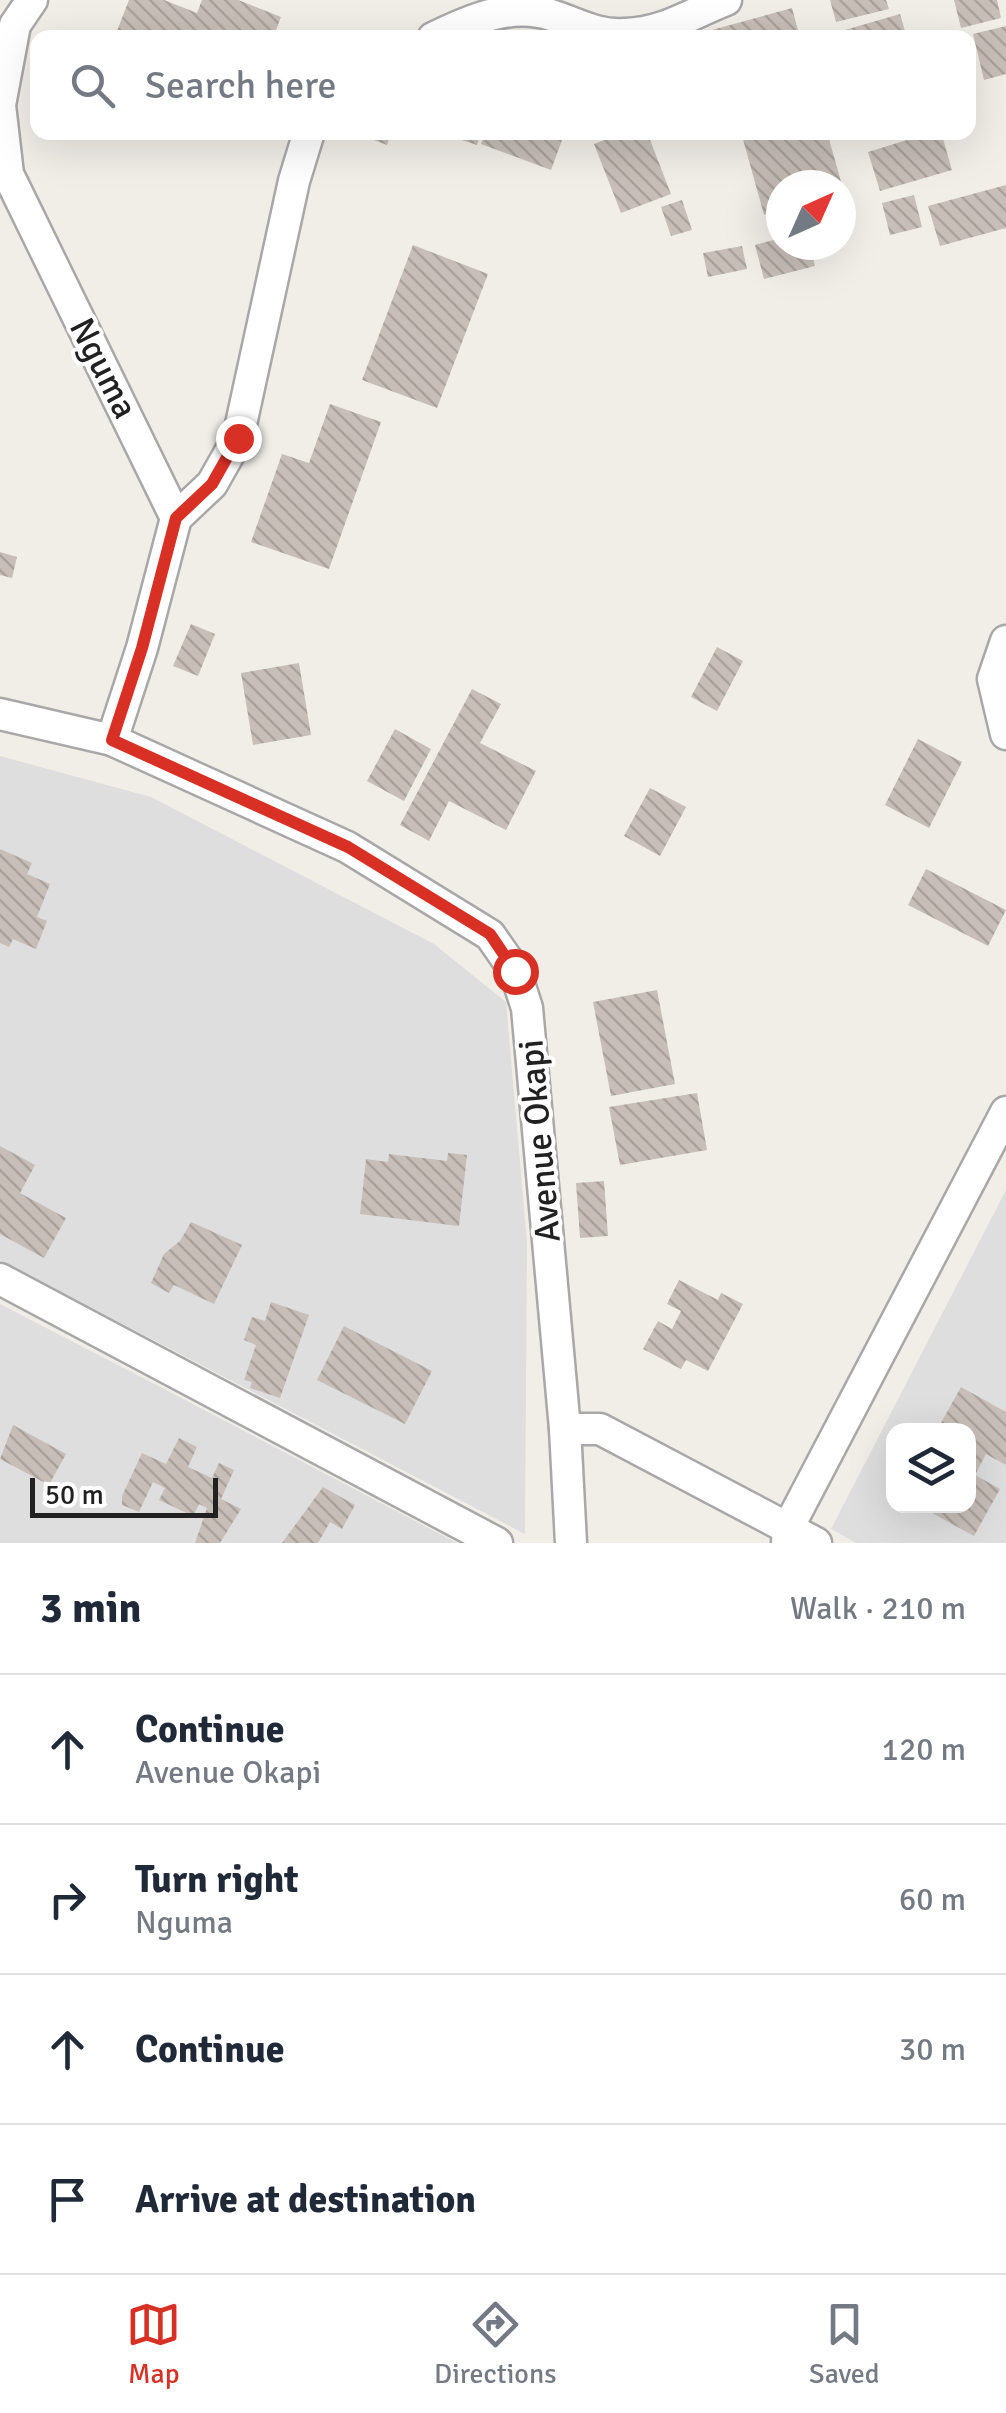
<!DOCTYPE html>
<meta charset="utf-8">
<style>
:root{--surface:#fff;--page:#f2f2f3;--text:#1f2937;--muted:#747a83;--line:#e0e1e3;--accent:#d93025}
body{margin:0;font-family:Signika,sans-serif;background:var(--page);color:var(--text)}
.controls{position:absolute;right:30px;bottom:30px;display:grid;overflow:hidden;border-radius:20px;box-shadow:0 10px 40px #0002}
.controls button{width:90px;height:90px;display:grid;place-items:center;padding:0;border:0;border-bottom:2px solid var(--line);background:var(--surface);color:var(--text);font:50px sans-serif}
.compass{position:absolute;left:766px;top:170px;width:90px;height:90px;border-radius:50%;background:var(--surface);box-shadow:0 10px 40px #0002;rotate:45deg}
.scale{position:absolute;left:30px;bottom:25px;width:188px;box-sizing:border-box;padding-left:10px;border:5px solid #212121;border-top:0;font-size:28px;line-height:35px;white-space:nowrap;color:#212121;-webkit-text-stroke:8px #fff;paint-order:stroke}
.stop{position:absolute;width:30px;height:30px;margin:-22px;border:8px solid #d93025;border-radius:50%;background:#fff}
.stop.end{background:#d93025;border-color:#fff;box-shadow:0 2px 10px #0008}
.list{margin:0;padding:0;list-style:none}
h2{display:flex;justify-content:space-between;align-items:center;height:130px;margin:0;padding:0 40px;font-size:42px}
h2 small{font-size:32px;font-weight:400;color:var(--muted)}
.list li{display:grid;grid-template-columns:65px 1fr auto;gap:30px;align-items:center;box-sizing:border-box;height:150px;padding:0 40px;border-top:2px solid var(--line)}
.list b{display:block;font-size:38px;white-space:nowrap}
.list p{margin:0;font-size:32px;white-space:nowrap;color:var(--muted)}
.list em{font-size:32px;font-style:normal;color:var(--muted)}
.icon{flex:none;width:55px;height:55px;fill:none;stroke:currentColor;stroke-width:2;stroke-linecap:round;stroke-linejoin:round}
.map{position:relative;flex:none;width:1006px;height:1543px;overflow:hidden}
.search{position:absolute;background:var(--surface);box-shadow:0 10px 40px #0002;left:30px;right:30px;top:30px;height:110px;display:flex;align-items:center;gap:25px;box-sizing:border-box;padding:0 35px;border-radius:20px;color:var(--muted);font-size:38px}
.sheet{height:730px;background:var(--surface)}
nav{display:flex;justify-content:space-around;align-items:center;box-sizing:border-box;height:140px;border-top:2px solid var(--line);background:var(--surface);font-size:28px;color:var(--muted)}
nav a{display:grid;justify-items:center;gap:5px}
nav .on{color:var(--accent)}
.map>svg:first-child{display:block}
</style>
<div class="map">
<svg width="1006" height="1543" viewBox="0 0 1006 1543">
<defs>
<pattern id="building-back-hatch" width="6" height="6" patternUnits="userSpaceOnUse" patternTransform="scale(2.5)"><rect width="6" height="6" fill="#c6beb7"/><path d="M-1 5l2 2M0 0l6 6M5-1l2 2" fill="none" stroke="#aaa39d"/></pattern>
</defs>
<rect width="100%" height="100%" fill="#f1eee8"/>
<g fill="#dfdede" fill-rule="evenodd">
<polygon points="0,756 151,797 434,944 506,1002 527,1242 525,1534 0,1260"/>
<path d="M1006,1190V1543H856L831,1529ZM894,1430H968V1506H894Z"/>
<polygon points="0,1304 170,1392 457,1543 0,1543"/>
</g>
<g fill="url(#building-back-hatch)">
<polygon points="129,0 164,0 197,13 202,0 238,0 281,17 273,38 120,38 115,36"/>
<polygon points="830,0 886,0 889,9 836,22"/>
<polygon points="954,0 997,0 1001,18 961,28"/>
<polygon points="792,8 800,38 714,38 712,30"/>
<polygon points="900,14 907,38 840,38 838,32"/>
<polygon points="1006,26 1006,74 984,80 973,34"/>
<polygon points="353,132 391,132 387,145"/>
<polygon points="437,132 481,132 477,145"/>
<polygon points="485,132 565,132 551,170 481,144"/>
<polygon points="625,132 647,132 671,194 621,213 594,144"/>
<polygon points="741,132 827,132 842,185 781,185 781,210 764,215"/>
<polygon points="933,132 941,132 952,170 880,191 868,152"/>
<polygon points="1006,185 1006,228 940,246 928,206"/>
<polygon points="914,195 922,227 890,235 882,203"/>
<polygon points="682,200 692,230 671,236 661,207"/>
<polygon points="781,238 781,245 810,245 815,266 764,279 755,245"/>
<polygon points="413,245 488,274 437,408 362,380"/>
<polygon points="742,246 747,269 708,277 703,253"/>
<polygon points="330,404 381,422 329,569 251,542 282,454 309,463"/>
<polygon points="0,552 17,557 12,578 0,575"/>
<polygon points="191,624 215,634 198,676 173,666"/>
<polygon points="717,647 743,661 717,711 691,697"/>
<polygon points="299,663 311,735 253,745 241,673"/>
<polygon points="472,689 501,704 480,743 536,771 506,830 449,801 429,841 400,825"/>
<polygon points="395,729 431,749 404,801 367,781"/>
<polygon points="918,739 962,762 929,828 885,805"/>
<polygon points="650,788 686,807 660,856 624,836"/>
<polygon points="0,849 32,863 27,874 50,884 37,917 47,921 36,949 13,939 9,947 0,943"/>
<polygon points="926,869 1006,910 988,946 908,905"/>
<polygon points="657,990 675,1084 611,1096 593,1002"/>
<polygon points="697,1093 707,1150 620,1165 609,1107"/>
<polygon points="0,1146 35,1165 20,1193 66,1218 44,1258 0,1234"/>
<polygon points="448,1153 467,1155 459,1226 360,1214 366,1159 388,1162 389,1154 447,1161"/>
<polygon points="604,1181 608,1236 580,1238 576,1183"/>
<polygon points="191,1222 242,1245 214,1304 174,1285 169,1293 151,1283 164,1254 180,1241"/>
<polygon points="679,1280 718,1300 721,1293 743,1304 708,1371 686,1360 681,1369 643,1349 658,1321 672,1329 681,1311 667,1304"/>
<polygon points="271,1302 309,1315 280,1398 250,1388 252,1382 244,1380 256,1345 244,1340 252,1317 265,1321"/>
<polygon points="344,1326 432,1371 405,1424 317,1380"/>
<polygon points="961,1387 1006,1412 1006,1465 986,1454 975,1475 1000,1489 974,1536 919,1506 968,1506 968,1430 937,1430"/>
<polygon points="13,1425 66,1454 49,1485 0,1459"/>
<polygon points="179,1438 197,1447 188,1467 212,1478 219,1463 234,1470 221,1499 241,1509 220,1543 195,1543 207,1508 199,1504 193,1516 159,1500 165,1488 153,1482 139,1512 122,1505 122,1496 142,1453 166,1464"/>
<polygon points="323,1487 355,1505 342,1529 330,1522 318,1543 282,1543"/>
</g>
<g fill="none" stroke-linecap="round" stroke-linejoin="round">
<g stroke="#a8a8a8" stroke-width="35">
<g id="minor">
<polyline points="32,0 15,25 0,105 8,174 176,518 142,648 112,740"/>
<path d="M433,38C470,20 510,2 551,15C577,23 596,36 625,34C664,33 690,14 726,0"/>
<polyline points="176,518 212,484 238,438 294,181 309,132"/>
<polyline points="1006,641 993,679 1006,734"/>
<polyline points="0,714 112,740 347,847 490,935 515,971 527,1008 565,1429 571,1543"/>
<polyline points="0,1279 497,1543"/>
<polyline points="565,1429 600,1429 816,1543"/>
<polyline points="787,1543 788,1528 1006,1112"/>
</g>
</g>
<use href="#minor" stroke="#fff" stroke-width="30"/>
</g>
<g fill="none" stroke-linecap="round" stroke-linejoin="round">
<polyline stroke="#d93025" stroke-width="12" points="238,438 212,484 176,518 142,648 112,740 348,847 490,934 515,971"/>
</g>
<g text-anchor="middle" stroke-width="8" stroke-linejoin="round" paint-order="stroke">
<g font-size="35" fill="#212121" stroke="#fff">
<text transform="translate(104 368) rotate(63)" y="12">Nguma</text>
<text transform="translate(539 1141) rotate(-95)" y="12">Avenue Okapi</text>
</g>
</g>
</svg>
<div class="controls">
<button><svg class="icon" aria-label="layers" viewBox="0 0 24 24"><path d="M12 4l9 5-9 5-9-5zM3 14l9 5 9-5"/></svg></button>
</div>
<svg class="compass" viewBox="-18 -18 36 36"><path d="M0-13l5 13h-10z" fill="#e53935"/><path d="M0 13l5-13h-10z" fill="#747a83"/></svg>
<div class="scale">50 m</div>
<div class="stop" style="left:515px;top:971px"></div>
<div class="stop end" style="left:238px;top:438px"></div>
<div class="search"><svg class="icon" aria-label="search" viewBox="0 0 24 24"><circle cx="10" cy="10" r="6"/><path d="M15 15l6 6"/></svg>Search here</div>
</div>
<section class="sheet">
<h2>3 min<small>Walk · 210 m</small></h2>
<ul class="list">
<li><svg class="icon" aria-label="ahead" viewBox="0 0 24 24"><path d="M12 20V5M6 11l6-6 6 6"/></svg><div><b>Continue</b><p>Avenue Okapi</p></div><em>120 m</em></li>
<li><svg class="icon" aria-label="right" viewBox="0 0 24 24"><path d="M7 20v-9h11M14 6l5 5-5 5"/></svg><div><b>Turn right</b><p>Nguma</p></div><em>60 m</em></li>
<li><svg class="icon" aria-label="ahead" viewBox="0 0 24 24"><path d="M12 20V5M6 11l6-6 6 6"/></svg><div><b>Continue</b></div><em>30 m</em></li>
<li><svg class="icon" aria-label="arrive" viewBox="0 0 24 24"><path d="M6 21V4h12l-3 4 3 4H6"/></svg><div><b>Arrive at destination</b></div></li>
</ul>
</section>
<nav>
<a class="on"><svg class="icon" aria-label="map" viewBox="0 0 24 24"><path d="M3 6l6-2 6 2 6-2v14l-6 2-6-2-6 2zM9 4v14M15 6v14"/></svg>Map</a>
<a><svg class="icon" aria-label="directions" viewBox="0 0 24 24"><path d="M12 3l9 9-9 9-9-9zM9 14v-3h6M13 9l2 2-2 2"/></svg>Directions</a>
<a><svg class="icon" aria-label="saved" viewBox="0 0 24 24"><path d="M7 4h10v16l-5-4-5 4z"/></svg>Saved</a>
</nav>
